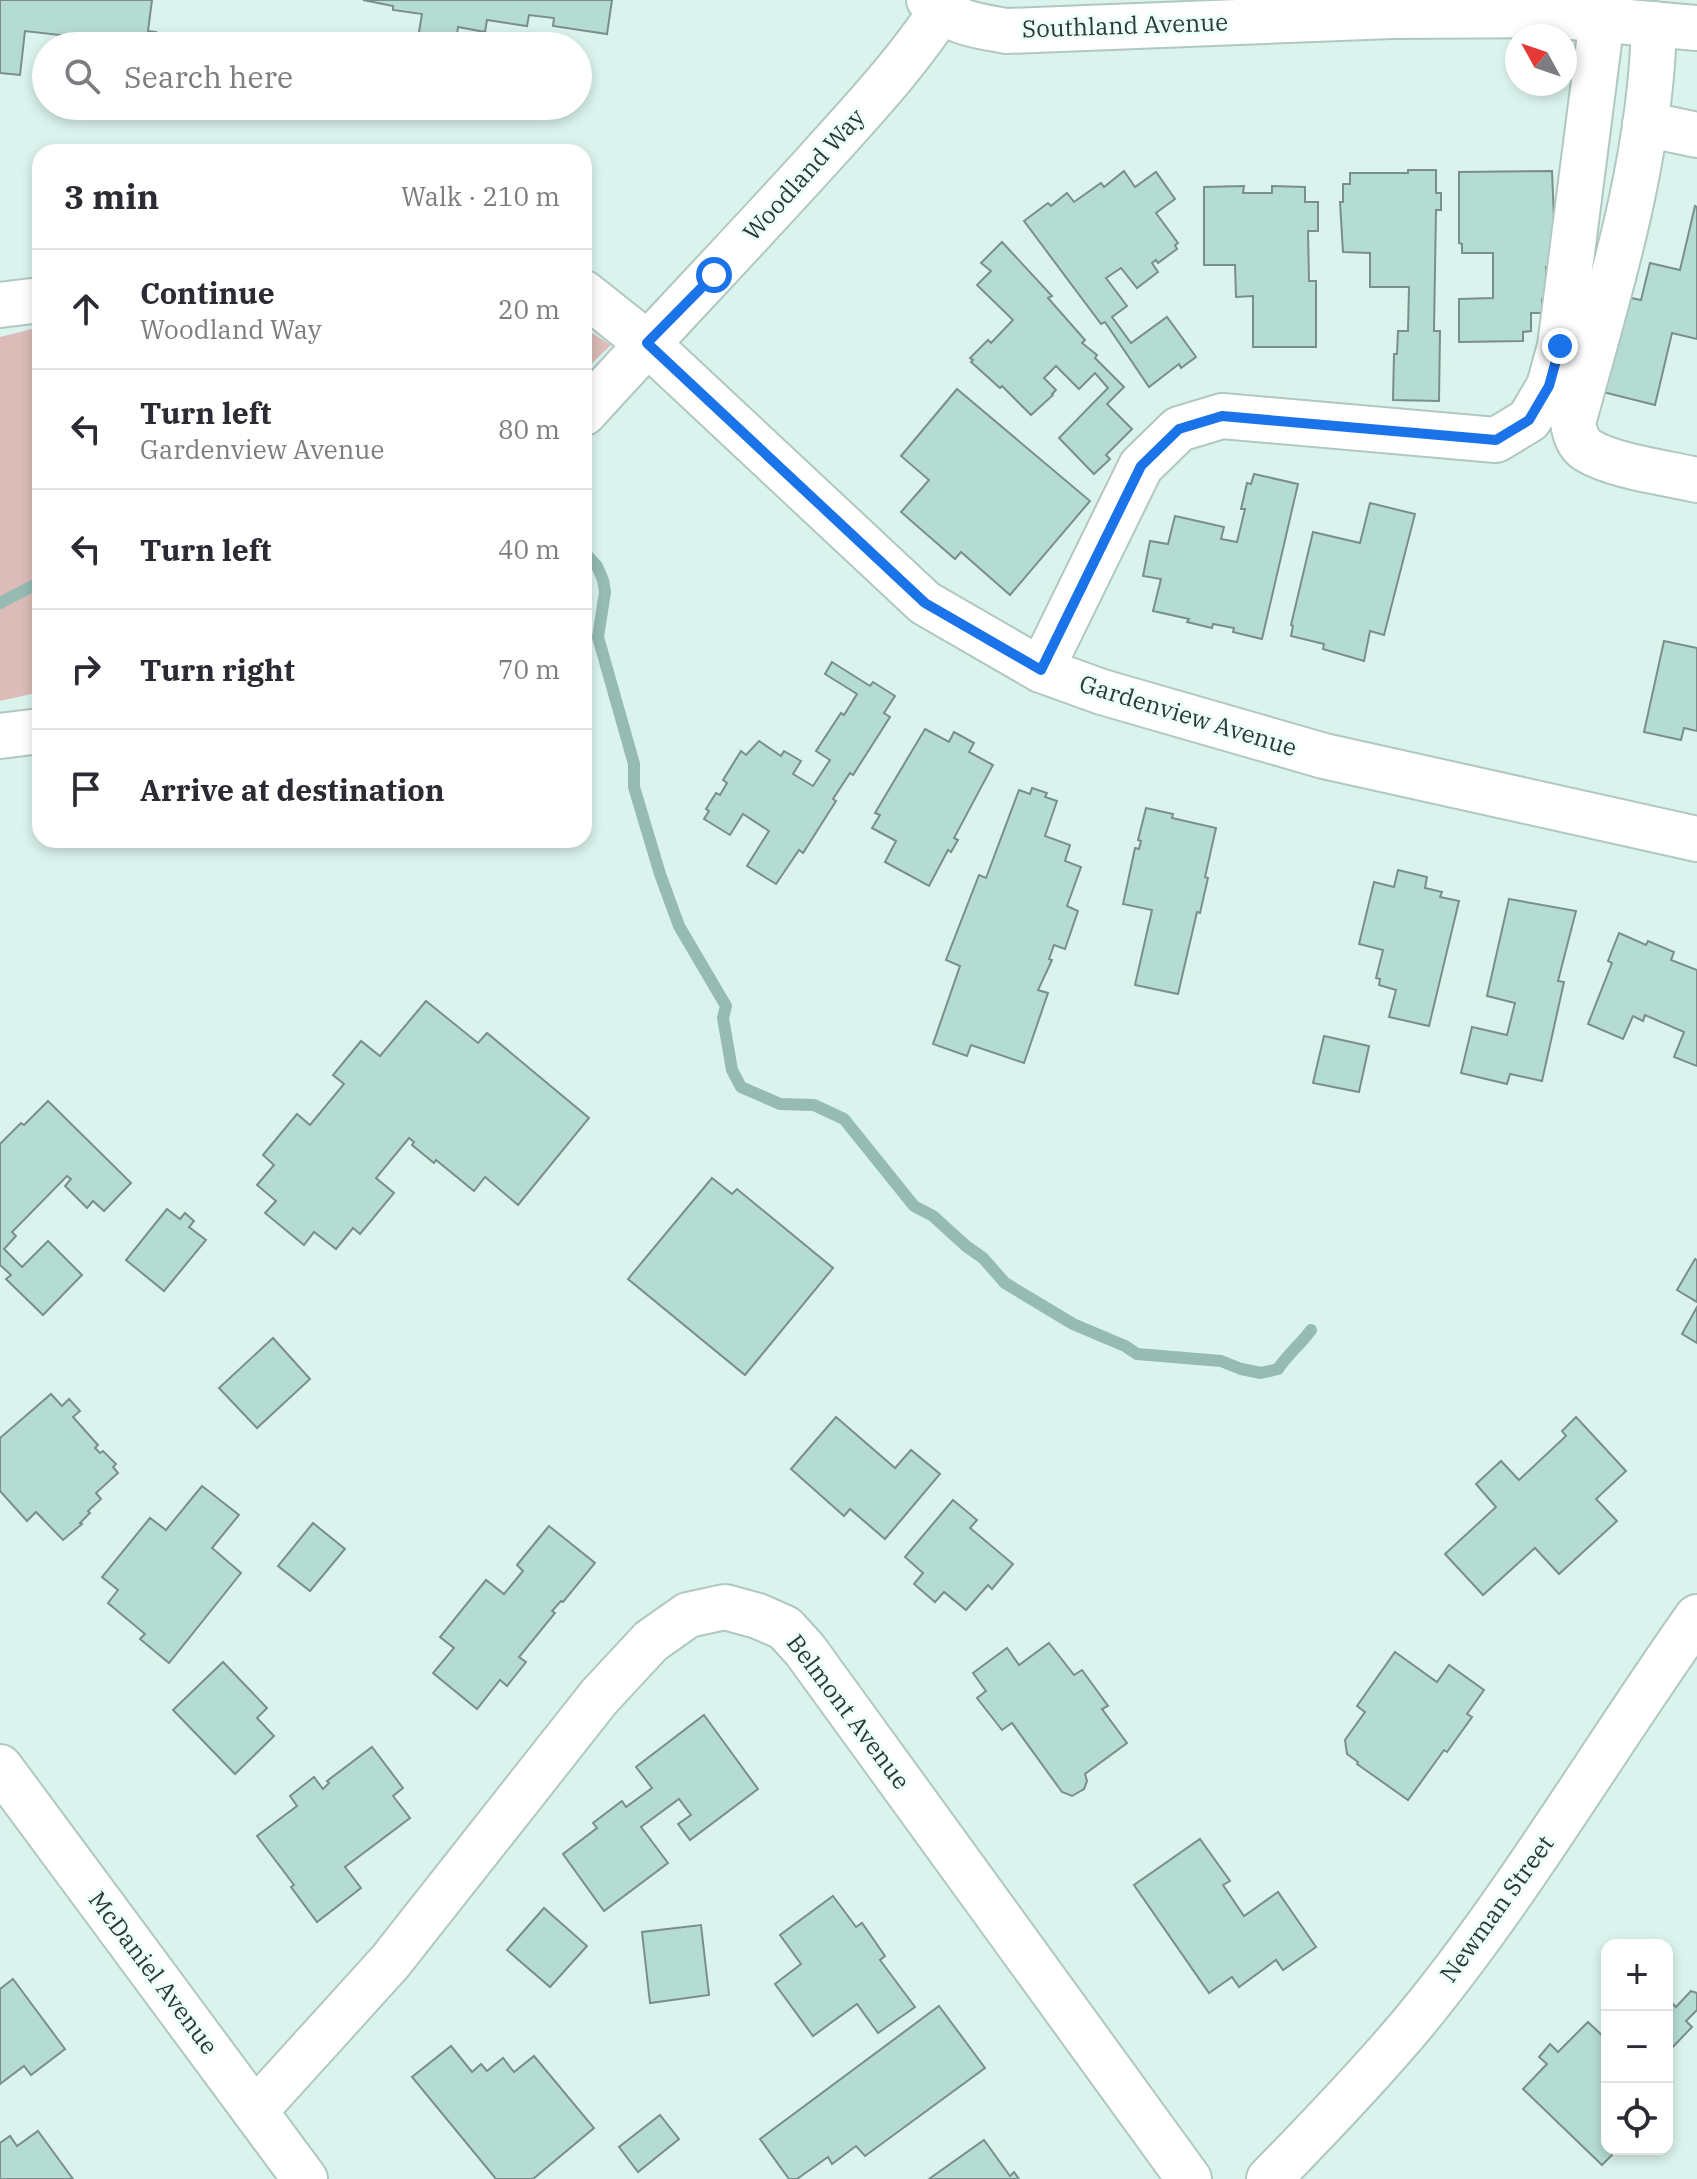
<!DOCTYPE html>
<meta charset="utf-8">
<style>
:root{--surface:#fff;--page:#f7f7f7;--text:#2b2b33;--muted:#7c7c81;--line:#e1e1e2}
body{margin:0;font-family:"IBM Plex Serif",serif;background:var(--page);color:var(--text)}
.controls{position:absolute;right:24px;bottom:24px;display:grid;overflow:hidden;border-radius:16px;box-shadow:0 4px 12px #0003}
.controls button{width:72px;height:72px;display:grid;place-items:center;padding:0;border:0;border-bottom:2px solid var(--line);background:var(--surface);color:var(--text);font:40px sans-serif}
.compass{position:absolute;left:1505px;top:24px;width:72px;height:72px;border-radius:50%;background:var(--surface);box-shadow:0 4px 12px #0003;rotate:310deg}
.stop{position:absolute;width:24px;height:24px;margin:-18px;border:6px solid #1a73e8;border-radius:50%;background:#fff}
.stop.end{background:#1a73e8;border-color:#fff;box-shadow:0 2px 8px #0008}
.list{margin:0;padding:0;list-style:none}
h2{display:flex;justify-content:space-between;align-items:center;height:104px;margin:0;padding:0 32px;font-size:34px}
h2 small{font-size:26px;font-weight:400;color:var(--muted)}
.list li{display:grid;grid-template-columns:52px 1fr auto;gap:24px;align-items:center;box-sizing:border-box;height:120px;padding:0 32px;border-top:2px solid var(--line)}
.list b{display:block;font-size:30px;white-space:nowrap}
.list p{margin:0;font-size:26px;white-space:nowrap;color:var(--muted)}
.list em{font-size:26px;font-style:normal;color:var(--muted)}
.icon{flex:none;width:44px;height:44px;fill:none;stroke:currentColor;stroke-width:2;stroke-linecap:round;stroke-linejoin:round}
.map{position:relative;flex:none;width:1697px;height:2179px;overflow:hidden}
.search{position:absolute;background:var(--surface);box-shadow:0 4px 12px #0003;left:32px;top:32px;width:560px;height:88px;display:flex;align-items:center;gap:20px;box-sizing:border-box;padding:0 28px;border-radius:44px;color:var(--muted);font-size:30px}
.panel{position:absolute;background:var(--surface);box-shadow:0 4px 12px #0003;left:32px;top:144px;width:560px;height:704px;border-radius:24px}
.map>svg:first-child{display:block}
</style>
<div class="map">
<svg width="1697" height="2179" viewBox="0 0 1697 2179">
<rect width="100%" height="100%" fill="#dbf3ed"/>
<g fill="#dbbcb8">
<polygon points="40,327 40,692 0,701 0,337"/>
<polygon points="584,328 611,345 584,371"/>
</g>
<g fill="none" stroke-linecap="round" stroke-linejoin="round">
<g stroke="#95bbb2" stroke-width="12">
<path d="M584,552L597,566L603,580L605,592L598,637L634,764V787L660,874L679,926L726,1006L723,1018L732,1070L741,1087L780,1104L814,1105L844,1119L914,1206L933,1216L966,1246L983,1258L1005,1283L1073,1324L1125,1346L1137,1354L1221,1361L1241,1369L1261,1373L1278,1369C1287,1355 1301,1344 1311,1330"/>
<polyline points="0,603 40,582"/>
</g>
</g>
<g fill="#b5dcd3" stroke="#7a8f8a" stroke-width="2">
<polygon points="0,0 152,0 148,31 156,32 155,46 103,46 104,40 25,31 20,75 0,73"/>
<polygon points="363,0 612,0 607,34 553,26 554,18 529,15 527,26 487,20 485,32 458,27 456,43 418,38 422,14 393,10 393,6"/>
<polygon points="1408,170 1436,170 1436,193 1441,193 1441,210 1436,210 1434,331 1440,331 1439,401 1393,400 1394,354 1397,354 1398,331 1408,331 1409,287 1370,287 1370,253 1343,252 1340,202 1343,202 1343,184 1350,184 1350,173 1408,173"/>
<polygon points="1124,171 1135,187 1156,172 1175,199 1156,213 1178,243 1175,245 1177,249 1158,263 1156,260 1152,263 1158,272 1137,288 1121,268 1106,278 1127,306 1112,317 1131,343 1167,317 1196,357 1181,368 1179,364 1149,387 1105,322 1101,324 1024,221 1048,203 1051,206 1067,193 1074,202 1101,183 1104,187"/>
<polygon points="1552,171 1555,243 1553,267 1546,267 1546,298 1542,299 1542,313 1531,313 1531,331 1523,332 1523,341 1459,342 1459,299 1493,298 1493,253 1462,253 1462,244 1459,243 1459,172"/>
<polygon points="1244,186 1243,193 1272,193 1272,186 1305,187 1305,202 1318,202 1318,231 1308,231 1309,281 1316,281 1316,347 1253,347 1253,296 1236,297 1235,265 1204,265 1204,187"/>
<polygon points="1695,206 1697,207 1697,339 1672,333 1655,405 1603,392 1626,297 1641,300 1650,263 1680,270"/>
<polygon points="1002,242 1052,296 1048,298 1085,340 1082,343 1097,355 1095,358 1124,387 1107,404 1132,429 1106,455 1110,459 1094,474 1059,438 1108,388 1095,373 1079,389 1056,366 1044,378 1056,390 1052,394 1053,395 1031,415 1002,386 1000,388 971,362 973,360 970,358 988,340 991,343 1013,320 977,285 991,271 981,263"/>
<polygon points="957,389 1090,501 1010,595 961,552 955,559 901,512 929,480 901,456"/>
<polygon points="1254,474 1298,484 1262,639 1233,632 1234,628 1213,624 1212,628 1187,622 1189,619 1153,611 1161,579 1143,576 1150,541 1168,544 1175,516 1224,527 1221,539 1237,542 1245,509 1241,509 1247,483 1251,484"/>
<polygon points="1370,503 1415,514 1384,635 1370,631 1364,661 1323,649 1324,644 1291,636 1293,626 1291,625 1313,532 1360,543"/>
<polygon points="1664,641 1697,648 1697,731 1684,728 1681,740 1644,732"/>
<polygon points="832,662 870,686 873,682 895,696 884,713 890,717 853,775 850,773 833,799 836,801 803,853 799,850 776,884 747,866 769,831 743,814 730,835 704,819 709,811 706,809 716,793 720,795 727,783 723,780 741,751 746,755 759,741 781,756 784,751 801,761 793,774 813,786 830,760 816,751 841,713 844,715 857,694 825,674"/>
<polygon points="925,729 949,742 954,732 974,743 969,752 993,765 954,838 958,840 951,852 948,850 929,886 885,862 896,841 872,828 880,815 875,813"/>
<polygon points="1032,788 1047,793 1045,797 1057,801 1045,836 1070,845 1065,861 1081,867 1067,906 1078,911 1065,949 1054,945 1049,959 1052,960 1038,990 1048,993 1024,1063 971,1045 967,1056 933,1044 960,966 946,960 979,875 986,878 1019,790 1030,794"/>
<polygon points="1146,808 1173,814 1172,818 1216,828 1205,877 1208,878 1200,913 1197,912 1178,994 1135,985 1152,910 1123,904 1135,848 1139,849 1141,841 1138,840"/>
<polygon points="1398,870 1427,877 1425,888 1442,892 1440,897 1459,901 1429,1026 1389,1017 1396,990 1379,985 1380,979 1376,978 1383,950 1359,944 1374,882 1394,887"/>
<polygon points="1509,899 1576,911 1558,981 1564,982 1542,1081 1510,1074 1507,1084 1461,1073 1472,1027 1507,1035 1515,1003 1487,996"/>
<polygon points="1619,933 1646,945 1648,941 1674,952 1671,960 1697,970 1697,1066 1674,1057 1684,1032 1645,1015 1643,1021 1633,1016 1623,1039 1588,1024 1612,963 1608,961"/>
<polygon points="426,1001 478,1043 487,1033 589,1118 518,1205 485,1177 474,1191 436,1160 434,1163 412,1145 414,1142 409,1138 376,1178 394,1193 360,1234 353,1228 336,1249 314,1232 304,1245 265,1213 276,1201 257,1185 274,1165 263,1155 297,1114 310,1125 344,1084 333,1075 361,1041 380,1056"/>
<polygon points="1324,1036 1369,1046 1359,1092 1313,1083"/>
<polygon points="48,1101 131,1183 104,1211 93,1201 87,1208 65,1186 71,1179 67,1176 12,1232 16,1236 4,1249 22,1267 48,1241 82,1275 43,1315 6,1279 11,1275 0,1265 0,1144 21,1123 24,1125"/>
<polygon points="712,1178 732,1194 737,1189 833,1268 745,1375 628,1279"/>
<polygon points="167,1209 180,1219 185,1213 194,1221 189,1227 206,1240 164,1291 126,1260"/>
<polygon points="1695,1259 1697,1260 1697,1302 1677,1290"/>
<polygon points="1697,1307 1697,1343 1682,1334"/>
<polygon points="273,1338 310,1379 257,1428 219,1388"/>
<polygon points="51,1394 62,1406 69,1399 80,1411 73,1417 98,1445 95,1448 100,1453 103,1451 116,1464 113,1467 118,1473 96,1493 101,1499 88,1511 90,1513 80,1523 82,1524 63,1540 36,1512 27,1521 0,1491 0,1438"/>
<polygon points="836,1417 895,1468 911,1450 940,1474 885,1539 850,1509 844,1516 791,1469"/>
<polygon points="1576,1417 1626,1471 1596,1499 1617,1521 1559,1574 1535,1548 1483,1595 1445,1554 1496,1507 1476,1484 1501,1461 1519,1480 1566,1436 1562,1431"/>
<polygon points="202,1486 239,1515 212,1548 241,1573 169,1663 140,1639 145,1634 108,1603 118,1590 102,1577 150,1518 166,1530"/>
<polygon points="953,1500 977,1520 970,1528 1013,1564 992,1589 988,1585 966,1610 944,1592 935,1602 914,1584 923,1573 905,1557"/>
<polygon points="313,1523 345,1549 310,1591 278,1566"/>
<polygon points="549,1526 595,1563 563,1602 561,1601 552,1611 555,1613 519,1657 526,1662 507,1686 500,1680 477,1709 433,1673 454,1648 440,1637 486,1580 504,1594 523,1571 517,1565"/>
<polygon points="1049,1643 1074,1675 1082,1670 1108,1706 1102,1709 1127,1743 1085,1774 1087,1781 1084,1789 1072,1796 1062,1792 1012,1723 1002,1730 977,1698 986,1691 973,1673 1007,1648 1019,1665"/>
<polygon points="1395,1652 1437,1682 1449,1665 1484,1690 1467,1714 1472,1717 1447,1752 1444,1750 1408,1800 1357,1764 1358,1762 1347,1754 1345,1740 1365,1712 1357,1706"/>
<polygon points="223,1662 267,1708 257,1718 274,1736 235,1774 173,1710"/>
<polygon points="704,1715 758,1789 690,1840 678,1824 691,1815 679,1799 641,1827 668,1863 604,1911 563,1854 597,1828 593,1823 622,1801 626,1807 652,1788 636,1767"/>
<polygon points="372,1747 403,1788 393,1796 410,1818 345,1867 361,1888 317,1922 291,1887 294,1885 257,1836 297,1806 290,1796 314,1777 323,1789 329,1783 327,1781"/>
<polygon points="1200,1839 1230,1881 1223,1885 1244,1916 1278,1892 1316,1947 1283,1970 1276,1960 1239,1987 1232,1977 1209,1993 1134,1885"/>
<polygon points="833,1896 856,1927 862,1923 885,1956 880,1960 915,2007 878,2033 857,2004 813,2036 775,1984 801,1964 780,1935"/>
<polygon points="544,1908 587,1946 550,1987 507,1950"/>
<polygon points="701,1925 709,1995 650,2003 642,1932"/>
<polygon points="13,1979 65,2049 31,2075 24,2066 0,2084 0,1989"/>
<polygon points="1691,1991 1697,1993 1697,2010 1686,2021 1692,2027 1667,2053 1667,1998 1676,2007"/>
<polygon points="939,2006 985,2068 865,2156 856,2146 832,2164 828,2157 797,2179 789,2179 760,2139"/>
<polygon points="1588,2022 1607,2040 1607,2149 1618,2149 1602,2165 1523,2089 1547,2064 1539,2057 1550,2044 1558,2052"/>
<polygon points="451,2046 472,2072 481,2064 487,2071 503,2058 514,2072 534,2056 594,2128 533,2179 496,2179 412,2077"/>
<polygon points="660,2115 679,2139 638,2172 619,2147"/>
<polygon points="38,2131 73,2179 0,2179 0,2143 10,2136 17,2146"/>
<polygon points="984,2140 1010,2176 1014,2172 1019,2179 929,2179"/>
</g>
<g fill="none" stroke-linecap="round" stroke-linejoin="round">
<g stroke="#b0c7c2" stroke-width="48">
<g id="minor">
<path d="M929,0C950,23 978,26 1007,31L1392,16L1549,15L1697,28"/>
<path d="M1654,24C1651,161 1609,292 1573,423C1575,434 1578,444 1587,450C1612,466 1667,473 1697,480"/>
<polyline points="1645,124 1697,135"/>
<polyline points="584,293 647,343 925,603 1041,670 1102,692 1324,756 1697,839"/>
<polyline points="0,305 40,300"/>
<path d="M584,413C661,328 740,246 817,161C863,110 911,59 948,0"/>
<polyline points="1041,670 1141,466 1179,429 1222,416 1496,440 1529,420 1549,386 1560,346 1602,19"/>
<polyline points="0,736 40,731"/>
<polyline points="0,1767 305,2179"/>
<polyline points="255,2111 390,1962 599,1697 651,1641 688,1615 725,1607 758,1616 785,1628 805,1650 1189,2179"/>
<path d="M1269,2179C1319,2128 1368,2077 1414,2022C1518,1896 1602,1751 1697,1617"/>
</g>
</g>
<use href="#minor" stroke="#fff" stroke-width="44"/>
</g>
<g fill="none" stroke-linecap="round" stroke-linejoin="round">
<polyline stroke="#1a73e8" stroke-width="10" points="714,275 647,343 925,603 1041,670 1141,466 1179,429 1222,416 1496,440 1529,420 1549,386 1560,346"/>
</g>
<g text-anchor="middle" stroke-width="6" stroke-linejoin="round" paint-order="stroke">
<g font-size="24" fill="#2e3835" stroke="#ecfffa">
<text transform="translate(1125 26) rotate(-2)" y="8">Southland Avenue</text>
<text transform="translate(804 175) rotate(-48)" y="8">Woodland Way</text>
<text transform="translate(1188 716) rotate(17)" y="8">Gardenview Avenue</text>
<text transform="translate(848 1712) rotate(53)" y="8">Belmont Avenue</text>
<text transform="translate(1497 1909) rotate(-54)" y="8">Newman Street</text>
<text transform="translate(153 1973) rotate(53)" y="8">McDaniel Avenue</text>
</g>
</g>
</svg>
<div class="controls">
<button>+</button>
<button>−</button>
<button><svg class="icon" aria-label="locate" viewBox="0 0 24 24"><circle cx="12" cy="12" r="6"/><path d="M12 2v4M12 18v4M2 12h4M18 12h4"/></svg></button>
</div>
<svg class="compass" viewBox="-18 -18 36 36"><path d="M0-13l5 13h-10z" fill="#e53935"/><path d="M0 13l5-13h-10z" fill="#7c7c81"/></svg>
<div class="stop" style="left:714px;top:275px"></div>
<div class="stop end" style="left:1560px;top:346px"></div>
<div class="search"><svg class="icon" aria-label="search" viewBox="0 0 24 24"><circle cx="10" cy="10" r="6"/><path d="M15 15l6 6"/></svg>Search here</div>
<section class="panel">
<h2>3 min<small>Walk · 210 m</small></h2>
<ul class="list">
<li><svg class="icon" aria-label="ahead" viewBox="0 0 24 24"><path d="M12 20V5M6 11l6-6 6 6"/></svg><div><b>Continue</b><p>Woodland Way</p></div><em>20 m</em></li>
<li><svg class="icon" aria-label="left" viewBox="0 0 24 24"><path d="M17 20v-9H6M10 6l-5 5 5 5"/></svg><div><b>Turn left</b><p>Gardenview Avenue</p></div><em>80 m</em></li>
<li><svg class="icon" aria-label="left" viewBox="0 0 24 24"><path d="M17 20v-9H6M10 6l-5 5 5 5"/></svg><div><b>Turn left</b></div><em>40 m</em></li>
<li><svg class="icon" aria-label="right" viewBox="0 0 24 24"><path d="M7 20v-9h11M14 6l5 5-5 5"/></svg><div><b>Turn right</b></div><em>70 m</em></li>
<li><svg class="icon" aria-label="arrive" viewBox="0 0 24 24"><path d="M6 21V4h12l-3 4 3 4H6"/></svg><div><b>Arrive at destination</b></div></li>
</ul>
</section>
</div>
